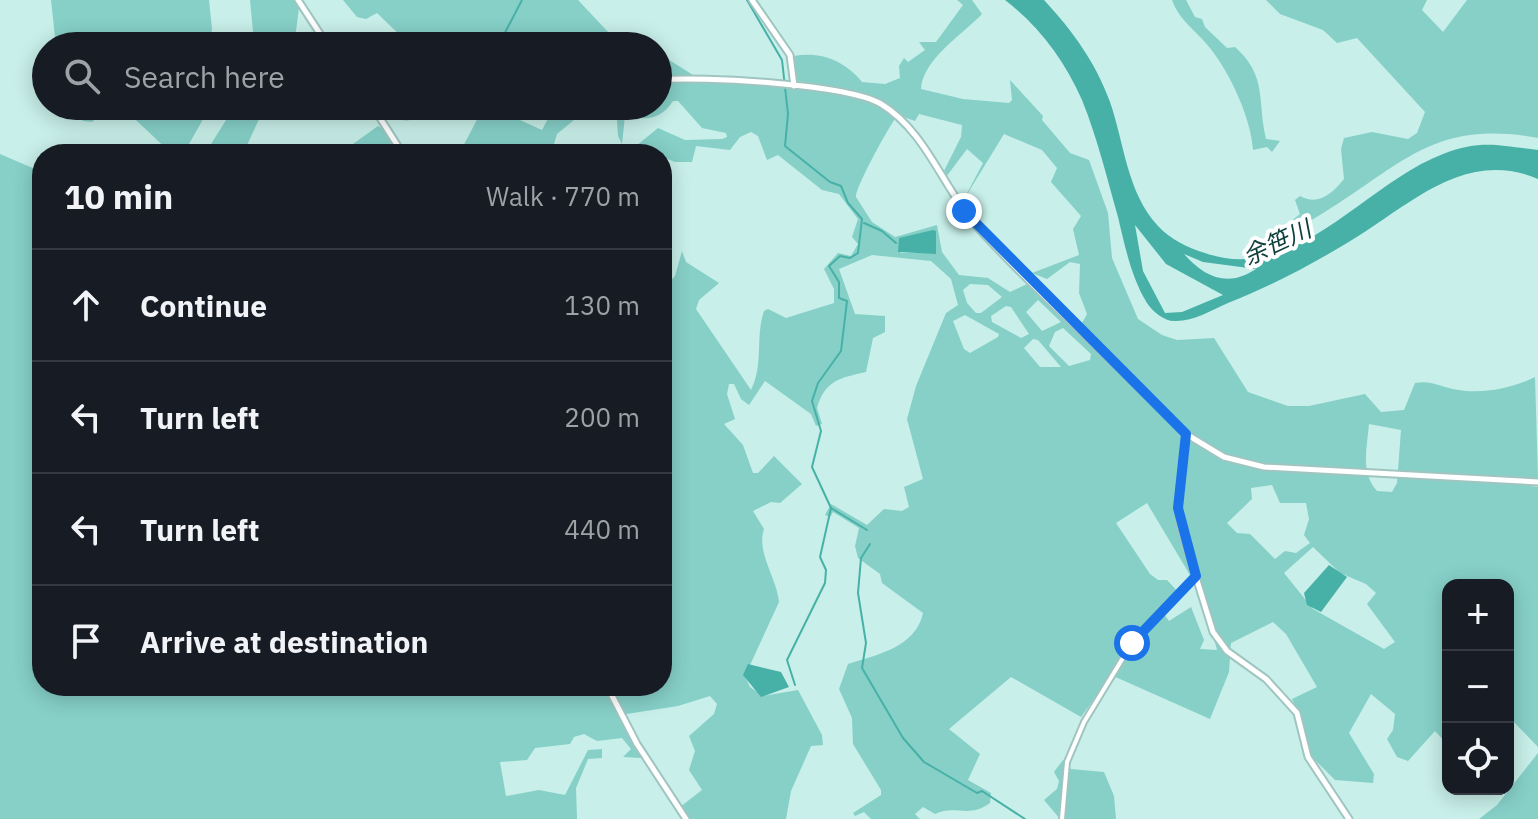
<!DOCTYPE html>
<meta charset="utf-8">
<style>
:root{--surface:#171b24;--page:#20242c;--text:#f1f3f6;--muted:#9ea1a6;--line:#363941}
body{margin:0;font-family:"IBM Plex Sans","Noto Sans JP",sans-serif;background:var(--page);color:var(--text)}
.controls{position:absolute;right:24px;bottom:24px;display:grid;overflow:hidden;border-radius:16px;box-shadow:0 4px 20px #0003}
.controls button{width:72px;height:72px;display:grid;place-items:center;padding:0;border:0;border-bottom:2px solid var(--line);background:var(--surface);color:var(--text);font:40px sans-serif}
.stop{position:absolute;width:24px;height:24px;margin:-18px;border:6px solid #1a73e8;border-radius:50%;background:#fff}
.stop.end{background:#1a73e8;border-color:#fff;box-shadow:0 2px 8px #0008}
.list{margin:0;padding:0;list-style:none}
h2{display:flex;justify-content:space-between;align-items:center;height:104px;margin:0;padding:0 32px;font-size:34px}
h2 small{font-size:26px;font-weight:400;color:var(--muted)}
.list li{display:grid;grid-template-columns:52px 1fr auto;gap:24px;align-items:center;box-sizing:border-box;height:112px;padding:0 32px;border-top:2px solid var(--line)}
.list b{display:block;font-size:30px;white-space:nowrap}
.list em{font-size:26px;font-style:normal;color:var(--muted)}
.icon{flex:none;width:44px;height:44px;fill:none;stroke:currentColor;stroke-width:2;stroke-linecap:round;stroke-linejoin:round}
.map{position:relative;flex:none;width:1538px;height:819px;overflow:hidden}
.search{position:absolute;background:var(--surface);box-shadow:0 4px 20px #0003;left:32px;top:32px;width:640px;height:88px;display:flex;align-items:center;gap:20px;box-sizing:border-box;padding:0 28px;border-radius:44px;color:var(--muted);font-size:30px}
.panel{position:absolute;background:var(--surface);box-shadow:0 4px 20px #0003;left:32px;top:144px;width:640px;height:552px;border-radius:32px}
.map>svg:first-child{display:block}
</style>
<div class="map">
<svg width="1538" height="819" viewBox="0 0 1538 819">
<rect width="100%" height="100%" fill="#c8efe9"/>
<g fill="#86d0c8" fill-rule="evenodd">
<polygon points="51,0 209,0 212,29 209,46 56,46"/>
<polygon points="250,0 294,0 299,8 294,46 243,46 242,35 253,32"/>
<polygon points="343,0 578,0 610,34 645,46 411,46 377,13 366,19 357,17"/>
<path d="M957,0H972L982,14C964,33 922,60 921,89L963,99L1009,103L1012,100L1010,80L1043,116L1042,120L1070,153L1089,160L1108,213L1112,258L1138,319L1162,335L1177,340L1214,338L1248,392L1288,406H1309L1365,394L1381,412L1404,410L1415,383C1430,380 1439,386 1453,389C1480,395 1511,389 1535,377L1538,478H1523L1522,485L1538,487V747L1508,716V585H1448V715L1443,721L1448,727V745L1435,731L1408,761L1397,757L1387,739L1393,730L1395,714L1371,694L1349,733L1374,774L1373,783L1335,780L1309,754L1302,720L1292,699L1317,687L1286,634L1273,622L1231,643L1229,672L1210,719L1111,675L1081,717L1011,677L949,729L980,754L968,780L991,793L990,803C968,819 955,804 935,814L923,807L915,814L920,819H871L864,812L855,816L853,813L881,795V790L853,744L852,718L839,689L848,664C877,655 916,647 923,613L882,583L880,574L858,558L855,546L859,528L833,512L830,517L825,515L831,504L867,525L884,509L902,511L909,507L904,487L923,479L907,419L916,386L946,313L958,305L951,279L931,261L872,255L839,269L855,314L885,316V332L873,338L866,372C840,378 825,380 817,408L822,424L816,426L811,414L765,381L749,405L741,399L734,384H729L727,394L735,419L724,424L743,445L753,473H758L774,456L802,484L780,503L771,502L753,511L764,529C756,552 777,578 779,602L745,676L750,687L763,696L798,690L822,735L823,745L811,746L791,791L786,819H689L680,807L702,790L689,770L695,751L689,736L714,714L717,704L710,696L678,706L620,715L641,758L623,757L631,749L622,738L597,741L584,734L574,737L570,744L535,748L527,760L500,762L506,796L539,790L565,795L588,750L602,749V758L588,759L576,788L577,819H0V154L42,172V686H662V289L675,276L682,251L686,262L719,283L699,300L696,309L751,390C764,364 755,338 764,311L768,309L786,318L834,303V289L824,269L838,253L851,256L858,244L852,237L858,219L839,194L822,190L778,155L767,160L758,136L751,132L740,137L730,150L696,146L692,162H675L636,146L658,128L685,140L722,139L727,137L726,133L702,128L678,101H673C662,119 646,121 625,116L622,144L618,136L616,106H658V53L701,80L806,90L807,85L797,80L794,56C821,51 845,61 862,82L885,84L900,78L899,66L904,58L908,62L925,50L919,42H936L963,5ZM919,114L962,125L961,137L944,171L946,177L967,149L983,163L963,201L1004,134L1042,150L1057,168L1051,182L1081,216L1073,229L1079,255L1032,273L1047,279L1070,262L1080,264L1079,293L1087,314L1081,325L1096,343L1097,351L1027,284L1010,292L988,278L959,275L942,252L937,225L895,237L872,222L856,197C855,188 891,122 898,115L915,121ZM936,231V253H900L923,234ZM970,284L988,285L1002,297L981,313H976L967,303L963,290ZM1038,300L1061,322L1042,331L1026,312ZM1006,306L1011,307L1029,334L1021,338L992,322L991,316ZM965,315L999,334L998,337L970,353L964,349L953,321ZM1063,328L1091,354L1090,360L1069,366L1049,346L1055,332ZM1033,339L1038,340L1061,367H1040L1024,348ZM1369,424L1401,430L1397,483L1392,492L1377,491C1360,472 1367,448 1369,424ZM1272,485L1280,503H1306L1309,519L1304,535L1310,543L1296,553L1285,551L1275,559L1250,534L1237,533L1227,523L1252,499L1251,488ZM1147,503L1190,575L1197,576L1217,650L1200,649L1204,640L1191,607L1169,621L1164,614L1181,595L1167,580H1158L1150,574L1116,523ZM1313,547L1340,573L1366,584L1376,593L1367,604L1395,642L1384,649L1313,609L1284,573Z"/>
<path d="M1172,0H1186L1195,17L1202,19L1205,27L1227,48L1235,47C1268,76 1257,103 1266,139L1280,141L1272,152L1267,147L1253,150C1251,118 1230,73 1210,48C1196,30 1180,22 1172,0Z"/>
<path d="M1266,0H1427L1422,10L1443,32L1467,0H1538V138C1432,119 1403,165 1320,215C1304,224 1288,236 1271,241L1268,240L1300,214L1295,200L1300,196C1318,206 1332,194 1344,179L1341,149L1344,138L1372,132L1408,139L1417,133L1425,112L1357,38L1337,43L1323,30L1280,14Z"/>
<polygon points="64,106 111,106 92,122 83,121"/>
<polygon points="121,106 265,106 243,154 223,154 211,144 228,117 213,111 206,114 185,151 172,154"/>
<polygon points="508,106 509,115 542,130 552,111 563,111 567,106 591,106 557,134 551,154 459,154 481,112"/>
<polygon points="378,126 395,136 406,154 339,154"/>
<polygon points="1538,753 1538,819 1479,819 1497,805"/>
<polygon points="1063,760 1071,769 1104,772 1114,796 1116,819 1060,819 1044,800 1057,789 1059,781 1054,772"/>
</g>
<g fill="#47b1a7" fill-rule="evenodd">
<path d="M1005,0H1044C1072,30 1096,63 1110,102C1124,142 1127,193 1158,226C1170,239 1188,248 1205,253C1296,285 1364,184 1443,154C1482,139 1499,146 1538,150V179C1463,147 1407,208 1347,243C1309,266 1269,287 1228,303C1212,310 1194,321 1176,321C1165,322 1153,312 1147,303C1131,277 1125,246 1118,217C1107,178 1097,137 1082,100C1065,61 1039,26 1005,0ZM1135,225L1166,264L1223,295L1182,312L1165,313L1143,271ZM1184,254L1203,262L1256,269C1228,288 1204,277 1184,254Z"/>
<polygon points="933,230 936,231 936,254 898,252 899,238"/>
<polygon points="1329,565 1347,577 1321,612 1307,605 1304,593"/>
<polygon points="748,664 781,672 789,687 761,697 743,675"/>
</g>
<g fill="none" stroke-linecap="round" stroke-linejoin="round">
<g stroke="#47b1a7" stroke-width="2">
<polyline points="747,0 782,60 788,114 785,146 830,182 841,186 848,203 862,219 858,253 850,258 840,256 829,266 839,282 839,298 847,301 841,351 818,383 812,401 821,431 812,467 831,508 820,557 826,570 825,583 787,660 795,685"/>
<polyline points="498,46 522,0"/>
<polyline points="864,223 882,231 896,243"/>
<polyline points="831,508 867,530"/>
<polyline points="870,544 861,558 858,593 866,643 862,668 903,738 924,762 977,793 982,791 1025,819"/>
</g>
<g stroke="#a0c5c0" stroke-width="8">
<polyline id="street" points="1062,819 1067,762 1084,722 1132,643 1196,576"/>
</g>
<g stroke="#a0c5c0" stroke-width="9">
<g id="secondary">
<polyline points="298,0 328,46"/>
<polyline points="752,0 790,55 794,86"/>
<path d="M658,80C701,76 847,84 881,104C926,131 944,190 978,228C1044,300 1118,365 1186,434L1224,457L1264,467L1538,482"/>
<polyline points="373,106 406,116 479,106"/>
<polyline points="373,107 403,154"/>
<polyline points="1186,434 1178,508 1182,532 1213,632 1227,651 1266,679 1297,713 1308,757 1349,819"/>
<polyline points="607,686 637,744 686,819"/>
</g>
</g>
<use href="#street" stroke="#fff" stroke-width="4"/>
<use href="#secondary" stroke="#fff" stroke-width="5"/>
</g>
<g fill="none" stroke-linecap="round" stroke-linejoin="round">
<polyline stroke="#1a73e8" stroke-width="10" points="964,211 1186,434 1178,508 1196,576 1132,643"/>
</g>
<g text-anchor="middle" stroke-width="8" stroke-linejoin="round" paint-order="stroke">
<g font-size="24" font-style="italic" fill="#0e3f3b" stroke="#fff">
<text transform="translate(1277 243) rotate(-25)" y="8">余笹川</text>
</g>
</g>
</svg>
<div class="controls">
<button>+</button>
<button>−</button>
<button><svg class="icon" aria-label="locate" viewBox="0 0 24 24"><circle cx="12" cy="12" r="6"/><path d="M12 2v4M12 18v4M2 12h4M18 12h4"/></svg></button>
</div>
<div class="stop" style="left:1132px;top:643px"></div>
<div class="stop end" style="left:964px;top:211px"></div>
<div class="search"><svg class="icon" aria-label="search" viewBox="0 0 24 24"><circle cx="10" cy="10" r="6"/><path d="M15 15l6 6"/></svg>Search here</div>
<section class="panel">
<h2>10 min<small>Walk · 770 m</small></h2>
<ul class="list">
<li><svg class="icon" aria-label="ahead" viewBox="0 0 24 24"><path d="M12 20V5M6 11l6-6 6 6"/></svg><div><b>Continue</b></div><em>130 m</em></li>
<li><svg class="icon" aria-label="left" viewBox="0 0 24 24"><path d="M17 20v-9H6M10 6l-5 5 5 5"/></svg><div><b>Turn left</b></div><em>200 m</em></li>
<li><svg class="icon" aria-label="left" viewBox="0 0 24 24"><path d="M17 20v-9H6M10 6l-5 5 5 5"/></svg><div><b>Turn left</b></div><em>440 m</em></li>
<li><svg class="icon" aria-label="arrive" viewBox="0 0 24 24"><path d="M6 21V4h12l-3 4 3 4H6"/></svg><div><b>Arrive at destination</b></div></li>
</ul>
</section>
</div>
